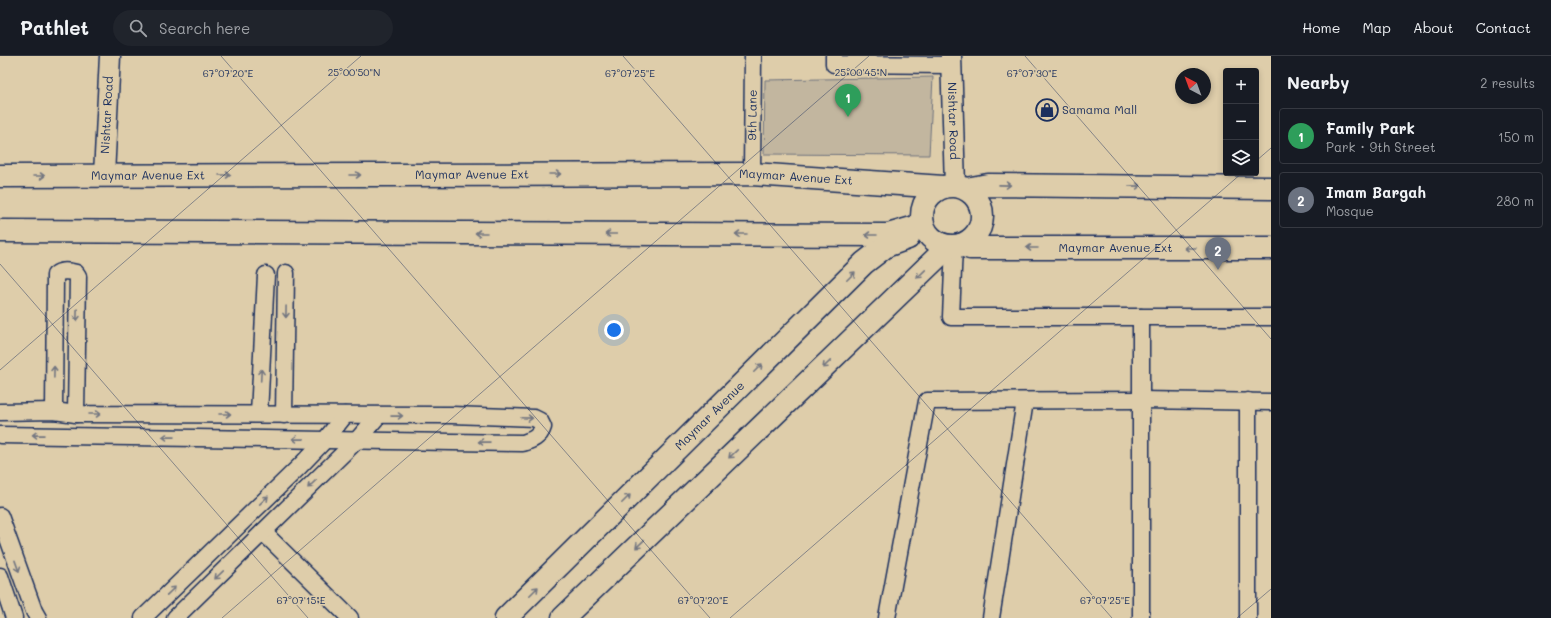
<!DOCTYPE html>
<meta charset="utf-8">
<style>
:root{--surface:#171b24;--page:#20242c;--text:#f1f3f6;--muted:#9ea1a6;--line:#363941;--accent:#919bb2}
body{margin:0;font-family:Mali,sans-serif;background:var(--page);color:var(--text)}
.controls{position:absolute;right:12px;top:12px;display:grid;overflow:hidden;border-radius:4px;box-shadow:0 2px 6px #0003}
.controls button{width:36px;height:36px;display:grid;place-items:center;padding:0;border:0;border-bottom:1px solid var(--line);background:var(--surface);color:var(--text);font:20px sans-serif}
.compass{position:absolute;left:1175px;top:12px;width:36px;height:36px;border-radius:50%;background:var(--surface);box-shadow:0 2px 6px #0003;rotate:319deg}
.you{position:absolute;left:614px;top:274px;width:14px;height:14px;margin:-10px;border:3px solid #fff;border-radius:50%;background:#1a73e8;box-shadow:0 0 0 6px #1a73e833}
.badge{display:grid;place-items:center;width:26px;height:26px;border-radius:50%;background:var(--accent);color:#fff;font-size:13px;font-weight:700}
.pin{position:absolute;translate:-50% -33px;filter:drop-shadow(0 1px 2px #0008)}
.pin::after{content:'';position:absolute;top:21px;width:14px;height:12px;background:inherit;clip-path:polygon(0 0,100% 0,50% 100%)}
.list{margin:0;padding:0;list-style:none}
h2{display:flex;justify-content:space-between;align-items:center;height:52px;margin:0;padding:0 16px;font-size:17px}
h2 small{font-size:13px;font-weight:400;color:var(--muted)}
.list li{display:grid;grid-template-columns:26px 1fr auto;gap:12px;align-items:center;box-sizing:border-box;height:56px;margin:0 8px 8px;padding:0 8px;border:1px solid var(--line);border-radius:4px}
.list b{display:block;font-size:15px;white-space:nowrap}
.list p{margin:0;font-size:13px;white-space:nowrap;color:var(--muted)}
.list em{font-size:13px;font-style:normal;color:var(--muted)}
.icon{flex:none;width:22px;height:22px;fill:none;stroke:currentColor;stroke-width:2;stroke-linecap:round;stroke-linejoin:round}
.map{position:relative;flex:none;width:1271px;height:562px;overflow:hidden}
header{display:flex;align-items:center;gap:24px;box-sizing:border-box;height:56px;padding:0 20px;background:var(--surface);border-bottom:1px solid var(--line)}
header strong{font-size:19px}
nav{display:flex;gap:22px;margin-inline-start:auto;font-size:14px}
.search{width:280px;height:36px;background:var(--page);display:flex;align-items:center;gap:10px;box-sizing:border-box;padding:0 14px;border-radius:22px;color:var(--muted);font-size:15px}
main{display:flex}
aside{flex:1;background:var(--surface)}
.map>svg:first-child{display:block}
</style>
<header>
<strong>Pathlet</strong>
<div class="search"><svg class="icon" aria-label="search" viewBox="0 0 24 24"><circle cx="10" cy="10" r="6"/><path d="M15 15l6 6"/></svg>Search here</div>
<nav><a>Home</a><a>Map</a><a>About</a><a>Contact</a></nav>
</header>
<main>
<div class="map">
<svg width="1271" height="562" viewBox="0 0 1271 562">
<rect width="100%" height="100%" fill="#decdaa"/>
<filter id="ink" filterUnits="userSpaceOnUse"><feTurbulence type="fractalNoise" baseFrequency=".025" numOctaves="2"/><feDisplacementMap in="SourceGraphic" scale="8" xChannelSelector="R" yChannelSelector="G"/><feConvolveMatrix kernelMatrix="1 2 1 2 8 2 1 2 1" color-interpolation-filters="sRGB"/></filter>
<g filter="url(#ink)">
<polygon fill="#c2b69f" stroke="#6e727e" points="933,21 929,99 764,98 765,24"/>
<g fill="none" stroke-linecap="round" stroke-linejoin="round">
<g stroke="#1b2f5e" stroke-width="19">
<g id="minor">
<polyline points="834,0 834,8 951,9"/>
<path id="s1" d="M752,118L753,0"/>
<polyline points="954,190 951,261 1271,261"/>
<polyline points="1141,261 1141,562"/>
<path d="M54,355L55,219C60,214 69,215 76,217L78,220L76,358"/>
<path d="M0,356L54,355L76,358L452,359L534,362L540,365L543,371C540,381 532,384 523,387L0,379"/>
<polyline points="259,358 266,219"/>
<polyline points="284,359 286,217"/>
<polyline points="0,460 34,555 38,562"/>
<polyline points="263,476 350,562"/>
<polyline points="0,520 14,562"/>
<polyline points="143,562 300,410 326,383 345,359"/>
<polyline points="175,562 357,384 378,360"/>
<polyline points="887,562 927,345 1141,344 1271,346"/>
<polyline points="991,562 1025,345"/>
<polyline points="1248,562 1248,345"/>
</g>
</g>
<g stroke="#1b2f5e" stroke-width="23">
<g id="tertiary">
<path id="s2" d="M951,0L955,130"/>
<path id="s3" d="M104,119L110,0"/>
</g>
</g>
<g stroke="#1b2f5e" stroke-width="25">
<g id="secondary">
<path id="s4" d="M0,120L752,118L943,131"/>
<circle cx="952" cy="160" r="30"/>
<polyline points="966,133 988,129 1271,132"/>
<polyline points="0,175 888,179 922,169"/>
<path id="s5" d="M961,189L970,192H1271"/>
<path id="s6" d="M506,562L864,207L886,190L908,182"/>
<polyline points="563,562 949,190"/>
</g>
</g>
<use href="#minor" stroke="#decdaa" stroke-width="16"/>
<use href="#tertiary" stroke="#decdaa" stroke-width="20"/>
<use href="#secondary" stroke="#decdaa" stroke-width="22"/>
</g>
<defs><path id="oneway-shaft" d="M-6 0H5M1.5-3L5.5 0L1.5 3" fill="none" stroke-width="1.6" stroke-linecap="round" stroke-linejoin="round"/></defs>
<g stroke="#737680">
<use href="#oneway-shaft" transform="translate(555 118)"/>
<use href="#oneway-shaft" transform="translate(225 119)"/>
<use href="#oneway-shaft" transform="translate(355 119)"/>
<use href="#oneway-shaft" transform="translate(39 120)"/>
<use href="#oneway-shaft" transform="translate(1005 129) rotate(1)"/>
<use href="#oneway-shaft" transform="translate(1135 130) rotate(1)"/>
<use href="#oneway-shaft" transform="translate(481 177) rotate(-180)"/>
<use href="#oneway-shaft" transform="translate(611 178) rotate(-180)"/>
<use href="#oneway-shaft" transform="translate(741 178) rotate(-180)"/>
<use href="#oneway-shaft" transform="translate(871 179) rotate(-180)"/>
<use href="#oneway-shaft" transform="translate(1032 192) rotate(-180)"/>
<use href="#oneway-shaft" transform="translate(1190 192) rotate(-180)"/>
<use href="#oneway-shaft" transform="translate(921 218) rotate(136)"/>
<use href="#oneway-shaft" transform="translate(851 220) rotate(-45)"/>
<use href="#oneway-shaft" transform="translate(286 256) rotate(91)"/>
<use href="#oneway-shaft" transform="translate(77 259) rotate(91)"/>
<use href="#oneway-shaft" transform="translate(827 308) rotate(136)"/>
<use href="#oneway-shaft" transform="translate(758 312) rotate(-45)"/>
<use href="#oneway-shaft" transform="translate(54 316) rotate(-89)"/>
<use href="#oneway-shaft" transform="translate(261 319) rotate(-87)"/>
<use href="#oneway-shaft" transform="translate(95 358)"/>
<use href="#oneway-shaft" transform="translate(225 358)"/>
<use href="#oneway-shaft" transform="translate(397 360) rotate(-1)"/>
<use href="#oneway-shaft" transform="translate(527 362) rotate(2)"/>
<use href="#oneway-shaft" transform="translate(38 379) rotate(-179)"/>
<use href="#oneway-shaft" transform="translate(168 381) rotate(-179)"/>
<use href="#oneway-shaft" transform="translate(298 383) rotate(-179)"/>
<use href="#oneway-shaft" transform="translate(484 386) rotate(-179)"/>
<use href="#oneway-shaft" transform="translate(733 398) rotate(136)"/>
<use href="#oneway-shaft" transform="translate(312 428) rotate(136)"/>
<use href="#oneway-shaft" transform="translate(626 443) rotate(-45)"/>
<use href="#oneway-shaft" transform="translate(264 444) rotate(-44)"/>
<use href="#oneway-shaft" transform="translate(640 488) rotate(136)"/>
<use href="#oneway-shaft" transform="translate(17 510) rotate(70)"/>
<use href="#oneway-shaft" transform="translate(219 519) rotate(136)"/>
<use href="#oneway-shaft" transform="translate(171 535) rotate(-44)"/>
<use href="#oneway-shaft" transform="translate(534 535) rotate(-45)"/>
</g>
</g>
<path fill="none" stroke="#1b2f5e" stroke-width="1" stroke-opacity="0.45" d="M221,0L710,562M623,0L1112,562M1025,0L1271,283M1256,105L1271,92M0,208L308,562M0,314L361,0M222,562L869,0M730,562L1242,117M1237,562L1271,533"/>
<defs>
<g id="shop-ring" transform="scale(1.15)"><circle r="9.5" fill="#decdaa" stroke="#1b2f5e" stroke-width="1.5"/><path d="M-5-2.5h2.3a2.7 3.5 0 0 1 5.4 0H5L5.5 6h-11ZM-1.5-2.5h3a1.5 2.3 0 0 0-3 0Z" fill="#1b2f5e"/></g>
</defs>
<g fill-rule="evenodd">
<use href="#shop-ring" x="1047" y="54"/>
</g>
<g text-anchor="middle" stroke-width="3" stroke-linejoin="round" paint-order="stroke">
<g font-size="12" fill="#1b2f5e" stroke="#decdaa" text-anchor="start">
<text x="1062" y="58">Samama Mall</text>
</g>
<g font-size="12" fill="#1b2f5e" stroke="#decdaa">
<text dy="4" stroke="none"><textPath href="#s1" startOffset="59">9th Lane</textPath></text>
<text dy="4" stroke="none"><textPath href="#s3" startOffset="60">Nishtar Road</textPath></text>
<text dy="4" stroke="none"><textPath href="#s2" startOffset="65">Nishtar Road</textPath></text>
<text dy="4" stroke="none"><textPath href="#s4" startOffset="472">Maymar Avenue Ext</textPath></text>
<text dy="4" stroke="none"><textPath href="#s4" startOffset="148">Maymar Avenue Ext</textPath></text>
<text dy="4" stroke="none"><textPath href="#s4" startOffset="796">Maymar Avenue Ext</textPath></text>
<text dy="4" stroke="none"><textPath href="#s5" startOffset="155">Maymar Avenue Ext</textPath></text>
<text dy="4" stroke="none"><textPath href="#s6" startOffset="287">Maymar Avenue</textPath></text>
</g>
</g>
<g font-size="10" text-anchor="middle" fill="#1b2f5e" stroke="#decdaa" stroke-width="3" stroke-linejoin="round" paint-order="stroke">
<text x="354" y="20">25°00'50"N</text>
<text x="861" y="20">25°00'45"N</text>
<text x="228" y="21">67°07'20"E</text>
<text x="1032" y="21">67°07'30"E</text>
<text x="630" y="21">67°07'25"E</text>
<text x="301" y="548">67°07'15"E</text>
<text x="703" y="548">67°07'20"E</text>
<text x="1105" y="548">67°07'25"E</text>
</g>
</svg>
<div class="controls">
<button>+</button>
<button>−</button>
<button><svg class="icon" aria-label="layers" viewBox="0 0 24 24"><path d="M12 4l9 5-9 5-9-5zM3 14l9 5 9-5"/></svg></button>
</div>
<svg class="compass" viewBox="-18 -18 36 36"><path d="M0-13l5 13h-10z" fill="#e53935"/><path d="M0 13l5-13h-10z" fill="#9ea1a6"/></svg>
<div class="you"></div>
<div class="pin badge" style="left:848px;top:61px;background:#2e9e5b">1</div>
<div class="pin badge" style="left:1218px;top:214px;background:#6b7280">2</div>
</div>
<aside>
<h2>Nearby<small>2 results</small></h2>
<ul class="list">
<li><span class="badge" style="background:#2e9e5b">1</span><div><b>Family Park</b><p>Park · 9th Street</p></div><em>150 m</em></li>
<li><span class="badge" style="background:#6b7280">2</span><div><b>Imam Bargah</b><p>Mosque</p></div><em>280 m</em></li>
</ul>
</aside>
</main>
